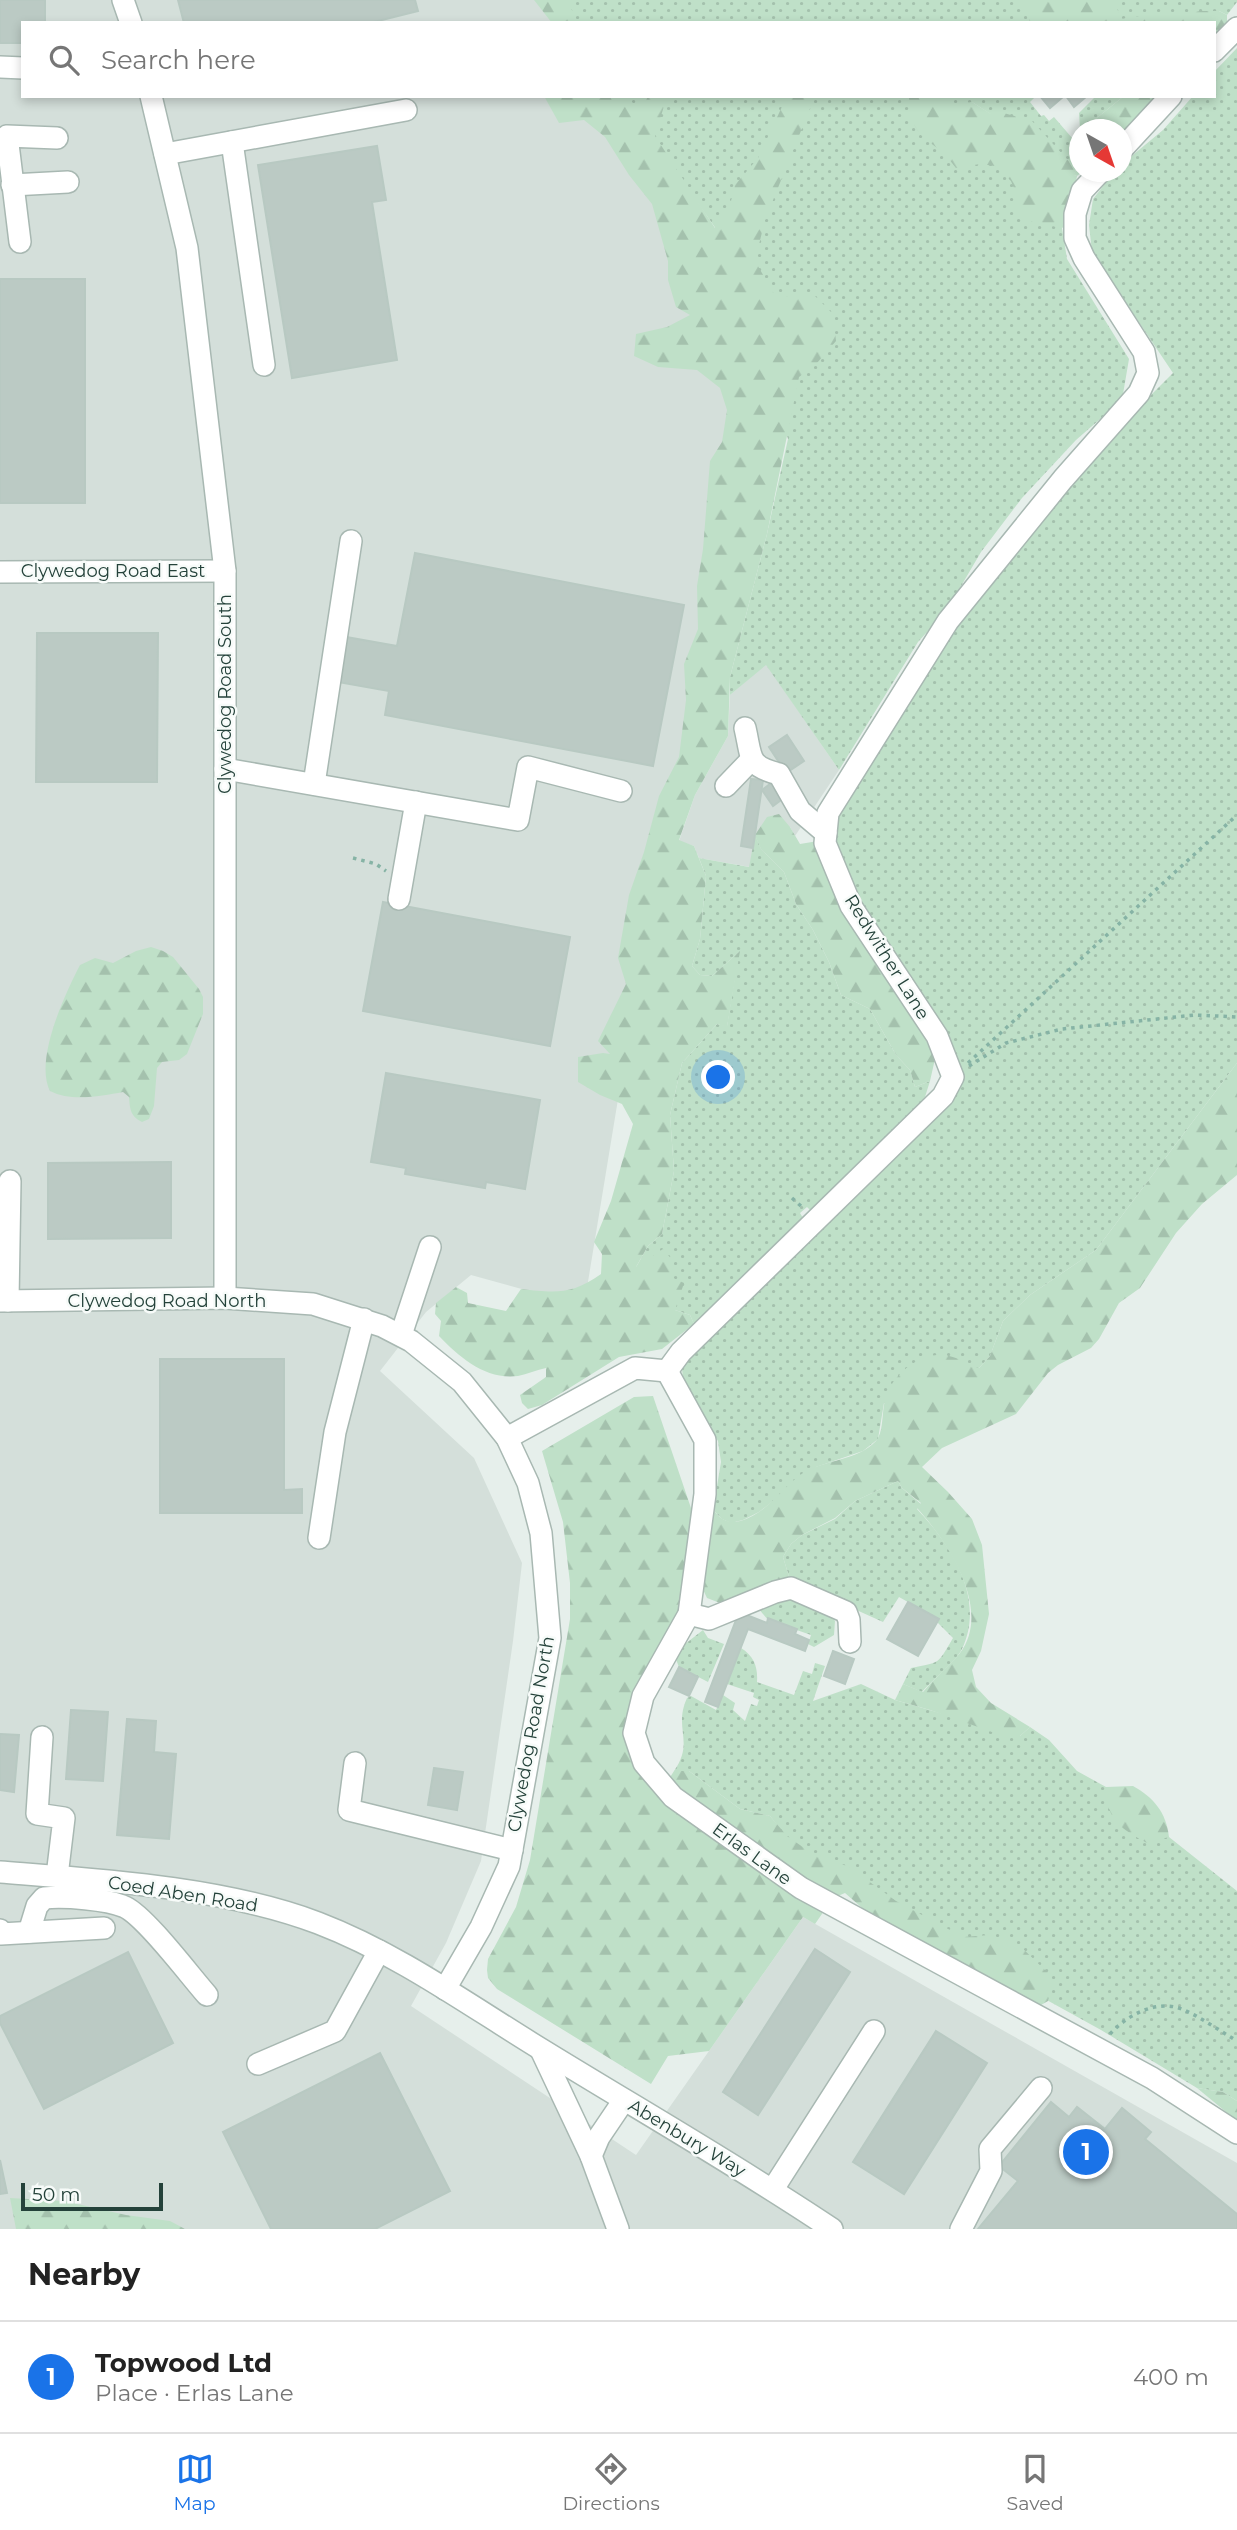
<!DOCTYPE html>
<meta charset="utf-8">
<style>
:root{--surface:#fff;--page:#f2f2f2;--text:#222;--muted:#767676;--line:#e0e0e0;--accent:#1a73e8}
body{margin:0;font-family:Montserrat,sans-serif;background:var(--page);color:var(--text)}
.compass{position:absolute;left:1069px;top:119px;width:63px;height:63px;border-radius:50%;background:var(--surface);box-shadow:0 4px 10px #0003;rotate:140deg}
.scale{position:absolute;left:21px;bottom:18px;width:142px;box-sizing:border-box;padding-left:7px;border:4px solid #24423a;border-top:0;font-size:19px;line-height:24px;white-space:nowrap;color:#24423a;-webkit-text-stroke:5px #f7fbf9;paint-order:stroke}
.you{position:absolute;left:719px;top:1078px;width:24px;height:24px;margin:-18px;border:5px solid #fff;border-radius:50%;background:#1a73e8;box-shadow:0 0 0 10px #1a73e833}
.badge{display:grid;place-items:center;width:46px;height:46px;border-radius:50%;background:var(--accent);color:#fff;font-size:23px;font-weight:700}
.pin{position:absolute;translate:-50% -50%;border:4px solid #fff;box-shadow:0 2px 7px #0006}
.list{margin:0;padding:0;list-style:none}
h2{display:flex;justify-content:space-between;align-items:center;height:91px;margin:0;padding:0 28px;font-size:30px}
h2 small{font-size:23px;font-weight:400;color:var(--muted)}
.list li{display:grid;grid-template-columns:46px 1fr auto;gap:21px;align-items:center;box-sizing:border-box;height:112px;padding:0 28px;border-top:2px solid var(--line)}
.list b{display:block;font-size:26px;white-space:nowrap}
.list p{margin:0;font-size:23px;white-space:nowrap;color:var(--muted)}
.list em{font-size:23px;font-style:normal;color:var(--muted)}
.icon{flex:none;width:38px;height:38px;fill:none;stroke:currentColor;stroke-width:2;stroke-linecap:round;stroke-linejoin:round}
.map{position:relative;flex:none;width:1237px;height:2229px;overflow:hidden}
.search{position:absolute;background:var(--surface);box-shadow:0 4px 10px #0003;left:21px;right:21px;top:21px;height:77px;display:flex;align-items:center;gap:18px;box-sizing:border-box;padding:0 24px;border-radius:0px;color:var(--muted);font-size:26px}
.sheet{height:203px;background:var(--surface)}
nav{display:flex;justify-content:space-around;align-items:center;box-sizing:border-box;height:98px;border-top:2px solid var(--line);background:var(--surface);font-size:19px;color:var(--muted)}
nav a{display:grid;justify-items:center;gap:4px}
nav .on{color:var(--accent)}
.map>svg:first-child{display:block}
</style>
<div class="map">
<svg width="1237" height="2229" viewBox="0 0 1237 2229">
<defs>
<pattern id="grass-dots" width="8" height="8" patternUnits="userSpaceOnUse" patternTransform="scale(1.75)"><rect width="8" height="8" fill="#bfe0c8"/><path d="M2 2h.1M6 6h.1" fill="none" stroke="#a4c1ad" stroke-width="1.8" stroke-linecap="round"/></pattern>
<pattern id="forest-firs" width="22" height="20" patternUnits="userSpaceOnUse" patternTransform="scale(1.75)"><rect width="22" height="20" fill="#bfe0c8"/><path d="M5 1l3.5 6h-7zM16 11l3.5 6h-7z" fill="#a4c1ad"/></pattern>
</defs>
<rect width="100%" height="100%" fill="#e6efeb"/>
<g fill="#d4dfda">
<polygon points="0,0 547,0 562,23 23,23 23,96 611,96 793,368 646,929 584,1306 471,1275 426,1312 380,1371 474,1458 522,1563 513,1641 481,1861 446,1943 411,2006 636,2155 803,1917 1237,2163 1237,2229 0,2229"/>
<polygon points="766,664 839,770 795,836 790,827 750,867 699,858 694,846 679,841 695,795 728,736 730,695"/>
</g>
<g fill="url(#grass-dots)">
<polygon points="560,0 1237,0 1237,2 1227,15 1219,11 1208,23 575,23"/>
<polygon points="1237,48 1237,1063 1096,1250 1030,1295 1003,1321 990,1356 978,1369 967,1364 884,1403 878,1439 863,1451 816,1467 759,1512 743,1520 731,1523 722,1519 713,1510 721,1462 718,1441 684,1386 682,1369 688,1354 957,1081 859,904 831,839 840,805 882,737 972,604 1077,469 1173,373 1092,252 1089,225 1093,199 1114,172 1122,172 1122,164 1163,130 1193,96 1214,96 1214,72"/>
<polygon points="623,96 1036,96 1030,102 1041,116 1044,115 1049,121 1054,117 1079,146 1080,172 1082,172 1077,176 1073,175 1076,170 972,102 1062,228 1067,259 1129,359 1122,400 1076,440 1022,498 981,552 947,610 918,642 839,770 766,665 730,695 730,677 767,534 788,439 728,246"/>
<polygon points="1096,96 1124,96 1093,121 1088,129 1080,129 1079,113"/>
<polygon points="755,835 761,849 784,872 796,904 813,930 829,962 841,995 870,1009 896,1055 910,1070 915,1087 930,1081 925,1097 910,1114 811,1211 807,1207 800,1213 803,1218 694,1324 690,1315 675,1310 635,1269 648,1246 662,1234 674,1171 670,1115 682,1063 717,1024 727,1026 739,952 712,976 700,975 692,966 700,939 706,876 699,858 749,867"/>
<path d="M898,1481L902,1488L921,1504L917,1509C951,1545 986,1598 962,1649C955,1663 933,1679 922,1692L903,1684L911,1668C941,1662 937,1665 953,1638L937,1622L938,1619L899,1597L883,1622L790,1580L783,1557L791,1544L802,1535L835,1519L855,1501Z"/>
<polygon points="787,1598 830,1614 835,1621 834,1635 814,1647 808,1644 811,1635 768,1620 758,1608"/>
<polygon points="703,1630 708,1638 724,1644 708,1682 679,1667 675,1657 685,1644"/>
<path d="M741,1648C754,1656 758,1667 757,1682L794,1695L803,1671L812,1674L815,1663L825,1666L813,1701L861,1684L895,1700L1020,1736L1030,1727L1049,1740L1077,1771L1106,1787L1237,1891V2101L1223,2092L1197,2088L1101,2030L813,1871L770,1816L740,1809L689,1771H674C695,1741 673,1729 687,1698L691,1696L716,1710L723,1695L735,1703L733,1710L745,1721L751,1704L757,1706L759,1700L753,1697L754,1693L727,1684Z"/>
</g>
<g fill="url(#forest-firs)">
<polygon points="534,0 567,0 578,23 552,23"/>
<polygon points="1017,0 1114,0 1121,19 1152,14 1176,16 1200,11 1219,11 1227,15 1227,29 1214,43 1214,23 1031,23"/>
<path d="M544,96H628L634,105L645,103L648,96H667L655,136L715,228L718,218L729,209L735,185L758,158L787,96H815L765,220L755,261L776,297L813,294L833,314L836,341L817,363L799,377L767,534L730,677L728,736L695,795L679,840L694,846L706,876L700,939L692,966L700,975L712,976L740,951L727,1027L717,1024L682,1063L670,1115L674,1171L662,1234L648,1246L636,1267L663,1249L674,1262L673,1278L684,1283L675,1310L690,1315L694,1324L662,1349L619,1357L542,1405L528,1409L522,1403L520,1395L546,1377V1368C537,1370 527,1374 518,1376C486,1380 460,1358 439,1336L441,1321L435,1314L436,1303L456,1287L467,1293L468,1303L506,1311L521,1289C556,1293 571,1295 601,1274L602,1254L594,1242L611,1201L633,1124L622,1104L600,1095L578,1082V1057L603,1053L610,1054L598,1041L626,984L618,958L629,895L644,852L659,796L679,757L686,700L684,664L698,629L697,586L703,549L710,461L722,442L727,410L720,388L697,370L658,367L634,356L636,334L667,327L690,315L676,307L668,280V261L652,204L629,175L605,137L584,120L559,123Z"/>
<path d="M932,96L958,104L972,102L991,114L1000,112L1032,121L1076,169L1074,175L1077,176L1069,224L1062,228L1028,221L1015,213L1018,198L1011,181L995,166L980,164L956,168C933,135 911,145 909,97Z"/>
<polygon points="1124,96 1165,96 1122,143 1122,130 1088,130 1093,121"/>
<polygon points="779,814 790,827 800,844 818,841 909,1005 935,1059 930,1081 915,1087 910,1070 896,1055 870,1009 841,995 829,962 813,930 796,904 784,872 761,849 755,835 767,817"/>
<path d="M151,947L163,951L173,957L199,989L203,997V1014L187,1054L179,1060L162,1062L157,1068L154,1106L149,1119L142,1122C130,1116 130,1109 129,1097L123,1092C101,1096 71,1102 50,1091C34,1060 65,994 80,965L95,958L113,963L136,951Z"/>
<path d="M1237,1063V1175L1202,1204L1176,1233L1140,1288L1119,1303L1099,1339L1091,1348L1058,1365L1048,1373L1016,1414L942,1448L922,1467L948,1492L972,1519L982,1545L989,1614L981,1651L972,1670L976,1687L991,1703L1030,1727L1020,1736L1009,1738L930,1710L895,1700L903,1684L923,1692C934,1678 949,1667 960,1653C993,1609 947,1541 917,1508L921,1503L902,1488L898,1481L855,1501L835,1518L802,1535L791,1544L783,1557L790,1580L720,1603L707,1598L699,1581L713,1510C721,1519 727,1524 740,1521C767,1514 781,1488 803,1473C826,1459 857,1461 876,1441C883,1433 882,1416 884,1405C887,1378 920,1349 949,1356C959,1358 969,1365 979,1368L990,1356L1003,1321L1030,1295L1096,1250Z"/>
<polygon points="653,1396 692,1511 681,1612 626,1734 667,1782 674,1771 689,1771 740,1809 770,1816 787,1836 807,1850 849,1867 896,1901 963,1937 990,1935 1020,1946 1048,1973 1051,1988 1048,2001 1041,2005 1019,2000 884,1927 845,1893 833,1898 815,1924 803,1917 709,2051 668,2056 651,2084 497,1989 488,1978 487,1970 488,1959 516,1907 530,1860 570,1619 570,1583 563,1522 542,1451 634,1397"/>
<path d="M1133,1786C1154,1798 1166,1812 1169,1837L1147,1843C1120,1828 1106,1820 1106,1787Z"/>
<polygon points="1197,2088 1223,2092 1237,2101 1237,2121"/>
<polygon points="10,2198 64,2201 126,2215 170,2221 185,2229 16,2229"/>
</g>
<g fill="#bbcac4" stroke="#b8c9c2" stroke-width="2">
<polygon points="0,0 45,0 45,23 23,23 23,43 0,43"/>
<polygon points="178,0 415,0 418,11 370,23 184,23"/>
<polygon points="1040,96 1064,96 1050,108"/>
<polygon points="1066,96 1087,96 1074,107"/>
<polygon points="377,146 386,200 372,202 397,360 292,378 258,165"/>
<rect x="0" y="279" width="85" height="224"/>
<polygon points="415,553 684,605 653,766 385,715 389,691 338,682 346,637 397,646"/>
<polygon points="37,633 158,633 157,782 36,782"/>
<polygon points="787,735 804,761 786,773 769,747"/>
<polygon points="751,779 763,780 753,848 741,846"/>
<polygon points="774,781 785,797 773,806 762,790"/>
<polygon points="383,902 570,937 550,1046 363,1011"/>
<polygon points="386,1073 540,1100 525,1189 486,1182 485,1188 405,1174 406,1168 371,1162"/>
<polygon points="171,1162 171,1238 48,1239 48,1163"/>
<polygon points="160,1359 284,1359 284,1490 302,1489 302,1513 160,1513"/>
<polygon points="908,1602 939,1619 918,1656 887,1639"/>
<polygon points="739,1612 767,1623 768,1618 797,1629 795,1634 809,1640 805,1651 748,1629 718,1707 705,1702"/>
<polygon points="833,1651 854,1659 845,1684 824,1676"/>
<polygon points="679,1667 698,1677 689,1696 669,1687"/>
<polygon points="71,1710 108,1712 103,1781 66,1779"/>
<polygon points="127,1719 156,1721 154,1752 176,1754 169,1839 117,1835"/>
<polygon points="0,1734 19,1735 14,1792 0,1790"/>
<polygon points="434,1768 463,1772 457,1810 428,1805"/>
<polygon points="815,1949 850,1972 758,2115 723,2092"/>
<polygon points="128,1952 173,2043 44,2109 0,2023 0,2016"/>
<polygon points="936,2031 987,2063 904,2194 853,2162"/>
<polygon points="380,2053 450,2191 375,2229 271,2229 223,2132"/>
<polygon points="1051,2102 1069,2117 1077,2107 1105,2129 1122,2108 1151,2132 1145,2139 1237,2214 1237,2229 978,2229 1018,2181 999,2166"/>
<polygon points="0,2160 7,2193 0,2194"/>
</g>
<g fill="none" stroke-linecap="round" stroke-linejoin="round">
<g stroke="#a8b8b2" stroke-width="24">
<g id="minor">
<polyline points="123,0 131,23"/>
<polyline points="1214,51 1237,28"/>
<polyline points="0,67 23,68"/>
<polyline points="151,96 187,248 225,571 225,1298"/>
<polyline points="232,142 264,365"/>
<polyline points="1122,149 1171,96"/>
<polyline points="165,154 406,110"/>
<polyline points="12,185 68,182"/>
<polyline points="20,242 7,136 57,138"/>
<polyline points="0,572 225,571"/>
<path d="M745,728C752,758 747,766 779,774L800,811L826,833"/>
<polyline points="225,769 518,820 528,767 621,791"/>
<polyline points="314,784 351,541"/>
<polyline points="726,786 752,759"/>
<polyline points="399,899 416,802"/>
<polyline points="0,1301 225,1298 313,1304 382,1326 411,1341 462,1382 507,1438 528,1483 541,1533 550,1638 509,1866 481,1927 445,1989"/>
<polyline points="8,1301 10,1181"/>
<polyline points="401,1335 430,1247"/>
<polyline points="667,1371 705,1440 705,1494 689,1614 643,1696 634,1733 644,1763 673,1797 801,1888 1152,2078 1237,2133"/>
<polyline points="507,1438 635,1368 667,1371 681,1352 943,1096 953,1077 937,1036 851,906 825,843 828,813 948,621 1063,479 1139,393 1148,373 1144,352 1084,258 1075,238 1075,214 1082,191 1100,172"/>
<polyline points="319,1538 335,1432 364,1319"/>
<polyline points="689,1614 709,1619 775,1592 791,1588 846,1612 849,1620 850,1642"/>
<polyline points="42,1737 37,1814 64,1818 57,1876"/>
<polyline points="355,1763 349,1810 512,1850"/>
<path d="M0,1872C102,1880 223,1887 318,1923C399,1954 470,2006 544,2051C640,2110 738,2166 832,2229"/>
<polyline points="0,1930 1,1934 104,1928"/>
<path d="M29,1932L37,1906L44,1898C64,1896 107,1899 125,1907C146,1917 190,1976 207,1995"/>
<polyline points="541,2050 591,2156 618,2229"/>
<polyline points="258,2064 335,2031 379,1951"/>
<polyline points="591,2156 599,2137 624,2100"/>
<polyline points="773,2189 874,2031"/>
<polyline points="961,2229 991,2171 990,2149 1041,2088"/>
</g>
</g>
<g stroke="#86b3a5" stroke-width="3.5" stroke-dasharray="3.5 5" stroke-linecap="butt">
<polyline points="353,858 376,864 386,871"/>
<polyline points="968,1063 1237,815"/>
<polyline points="969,1066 1006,1043 1062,1029 1195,1015 1237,1017"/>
<polyline points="792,1198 802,1207"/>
<path d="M1110,2034C1127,2015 1158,1998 1184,2010C1202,2018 1220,2031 1237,2041"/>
</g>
<use href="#minor" stroke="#fff" stroke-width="21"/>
</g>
<g text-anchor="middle" stroke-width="5" stroke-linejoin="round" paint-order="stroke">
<g font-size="18" fill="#24423a" stroke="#f7fbf9">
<text x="113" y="577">Clywedog Road East</text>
<text transform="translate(225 694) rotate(-90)" y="6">Clywedog Road South</text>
<text transform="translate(887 957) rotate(58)" y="6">Redwither Lane</text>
<text x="167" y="1307">Clywedog Road North</text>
<text transform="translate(531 1734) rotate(-80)" y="6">Clywedog Road North</text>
<text transform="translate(752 1854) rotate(36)" y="6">Erlas Lane</text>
<text transform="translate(183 1894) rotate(9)" y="6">Coed Aben Road</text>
<text transform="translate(687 2138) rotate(31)" y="6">Abenbury Way</text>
</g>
</g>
</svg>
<svg class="compass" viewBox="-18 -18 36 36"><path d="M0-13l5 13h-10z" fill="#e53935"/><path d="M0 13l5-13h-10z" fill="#767676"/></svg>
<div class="scale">50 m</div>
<div class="you"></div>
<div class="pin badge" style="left:1086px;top:2152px">1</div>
<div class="search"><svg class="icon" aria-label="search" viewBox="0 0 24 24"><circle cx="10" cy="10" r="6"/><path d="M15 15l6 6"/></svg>Search here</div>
</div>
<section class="sheet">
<h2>Nearby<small></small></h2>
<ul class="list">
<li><span class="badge">1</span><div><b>Topwood Ltd</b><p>Place · Erlas Lane</p></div><em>400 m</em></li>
</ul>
</section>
<nav>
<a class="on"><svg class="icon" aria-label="map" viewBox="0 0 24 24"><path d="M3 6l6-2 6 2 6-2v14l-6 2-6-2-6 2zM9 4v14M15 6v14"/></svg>Map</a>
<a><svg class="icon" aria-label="directions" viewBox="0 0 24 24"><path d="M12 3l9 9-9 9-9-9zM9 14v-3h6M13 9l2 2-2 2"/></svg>Directions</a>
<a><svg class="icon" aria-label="saved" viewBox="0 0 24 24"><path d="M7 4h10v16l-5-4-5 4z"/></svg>Saved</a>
</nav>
